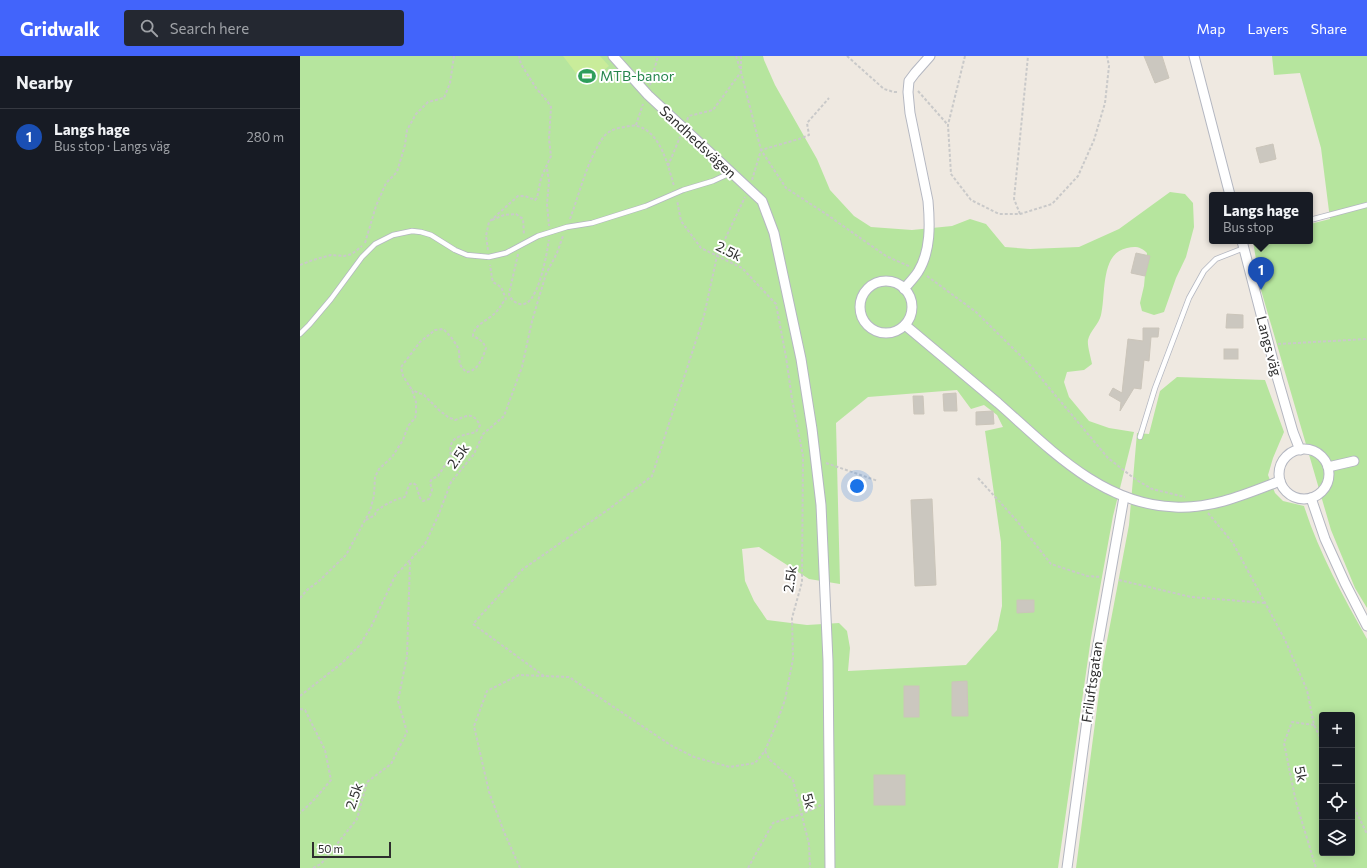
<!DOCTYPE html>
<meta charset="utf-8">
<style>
:root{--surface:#171b24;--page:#242831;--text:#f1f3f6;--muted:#9ea1a6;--line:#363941;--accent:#4264fb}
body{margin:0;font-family:Commissioner,sans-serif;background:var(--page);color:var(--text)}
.controls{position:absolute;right:12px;bottom:12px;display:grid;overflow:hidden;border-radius:4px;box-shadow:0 2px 10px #0003}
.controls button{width:36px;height:36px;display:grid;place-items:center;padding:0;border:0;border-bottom:1px solid var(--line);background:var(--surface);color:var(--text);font:20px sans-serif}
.scale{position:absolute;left:12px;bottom:10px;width:79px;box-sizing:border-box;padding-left:4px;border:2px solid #2e2e2e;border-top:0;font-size:11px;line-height:14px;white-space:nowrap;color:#2e2e2e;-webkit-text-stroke:3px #fff;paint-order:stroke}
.you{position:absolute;left:557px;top:430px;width:14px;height:14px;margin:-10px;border:3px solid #fff;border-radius:50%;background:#1a73e8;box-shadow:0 0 0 6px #1a73e833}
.badge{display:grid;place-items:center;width:26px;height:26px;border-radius:50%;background:var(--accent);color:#fff;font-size:13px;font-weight:700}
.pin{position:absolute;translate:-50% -33px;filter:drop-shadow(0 1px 2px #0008)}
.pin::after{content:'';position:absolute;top:21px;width:14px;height:12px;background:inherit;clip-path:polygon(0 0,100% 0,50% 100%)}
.popup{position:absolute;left:909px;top:136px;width:104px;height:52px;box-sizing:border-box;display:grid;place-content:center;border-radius:4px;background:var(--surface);filter:drop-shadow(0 1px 3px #0005);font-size:13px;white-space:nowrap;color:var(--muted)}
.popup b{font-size:15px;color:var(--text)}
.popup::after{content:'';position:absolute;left:50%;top:100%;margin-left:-8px;border:8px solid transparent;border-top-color:var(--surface)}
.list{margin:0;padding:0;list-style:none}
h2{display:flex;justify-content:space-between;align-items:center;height:52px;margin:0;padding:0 16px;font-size:17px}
h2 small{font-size:13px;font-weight:400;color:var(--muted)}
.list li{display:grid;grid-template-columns:26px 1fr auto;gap:12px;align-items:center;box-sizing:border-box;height:56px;padding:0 16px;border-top:1px solid var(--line)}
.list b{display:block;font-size:15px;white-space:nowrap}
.list p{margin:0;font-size:13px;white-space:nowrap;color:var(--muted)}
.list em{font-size:13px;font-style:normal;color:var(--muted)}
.icon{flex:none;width:22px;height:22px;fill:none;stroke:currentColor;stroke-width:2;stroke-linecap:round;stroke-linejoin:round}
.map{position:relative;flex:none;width:1067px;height:812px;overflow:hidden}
header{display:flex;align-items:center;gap:24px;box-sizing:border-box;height:56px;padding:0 20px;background:var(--accent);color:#fff}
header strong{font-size:19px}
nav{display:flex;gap:22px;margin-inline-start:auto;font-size:14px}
.search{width:280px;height:36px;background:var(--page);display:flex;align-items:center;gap:10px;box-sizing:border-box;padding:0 14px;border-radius:4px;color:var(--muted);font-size:15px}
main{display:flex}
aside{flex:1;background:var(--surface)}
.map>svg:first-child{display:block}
</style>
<header>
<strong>Gridwalk</strong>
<div class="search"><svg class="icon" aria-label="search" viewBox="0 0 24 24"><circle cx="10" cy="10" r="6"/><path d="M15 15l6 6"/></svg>Search here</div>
<nav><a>Map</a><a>Layers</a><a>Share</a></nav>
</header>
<main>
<aside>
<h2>Nearby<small></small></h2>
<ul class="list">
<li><span class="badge" style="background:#1a4fb4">1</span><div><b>Langs hage</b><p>Bus stop · Langs väg</p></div><em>280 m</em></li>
</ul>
</aside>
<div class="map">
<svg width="1067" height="812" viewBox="0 0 1067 812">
<rect width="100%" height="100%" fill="#efe9e1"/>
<g fill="#b6e59e" fill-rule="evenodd">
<path d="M0,0H463L464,4L475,29L517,103L530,134L554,160L571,171L612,174L652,170L670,163L686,168L705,191L730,193L779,191L819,173L870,136L885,138L893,147L894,171L886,201L876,222L864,256L854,259L842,255L840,247L844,230L847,197C841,191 836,190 827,192C800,197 806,239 801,259C799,268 790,275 788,284C787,289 791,302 792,308L784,314L767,316L764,326L769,341L789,365L809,372L834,376L813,460L791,582L758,812H0ZM657,334L671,353L684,349L697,359L703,371L685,375L701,486L702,550L697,574L666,609L548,615L550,592L547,575L539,567L507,569L467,564L454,545L445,525L442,493L459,491L509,523L540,528L536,367L568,341Z"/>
<polygon points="972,0 1067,0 1067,552 1055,532 1031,474 961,234 953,185 1010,185 1010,168 1030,163 1021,92 1000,17 974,19"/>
<path d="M877,321L965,324L984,376L973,402L968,419L975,437L983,445L1004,450C1019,497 1043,540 1067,583V812H776L803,606L829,469L837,377L849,378L860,335ZM1022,659H1052V797H1022Z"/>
</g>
<polygon fill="#c9ec9a" points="263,0 300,0 309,10 285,29"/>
<g fill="#cbc7bf" stroke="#cbc5ba">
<polygon points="844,0 862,0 869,22 855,27"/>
<polygon points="973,88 976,103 960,107 956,92"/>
<polygon points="836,197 850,200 845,220 831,217"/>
<polygon points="927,258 943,259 943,272 926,272"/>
<polygon points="843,272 859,272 858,281 851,281 849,305 844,304 841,333 834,332 820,355 821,346 809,339 813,332 822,337 828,283 843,285"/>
<rect x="924" y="293" width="14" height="10"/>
<polygon points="656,337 657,355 644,355 643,338"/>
<polygon points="613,340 623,340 624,358 614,358"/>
<polygon points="693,355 694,368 676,369 676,356"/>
<polygon points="632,443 636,529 615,530 611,444"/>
<polygon points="717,544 734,544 734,556 717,557"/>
<polygon points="667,625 668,660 652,660 652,626"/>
<rect x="604" y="630" width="15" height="31"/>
<rect x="574" y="719" width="31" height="30"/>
</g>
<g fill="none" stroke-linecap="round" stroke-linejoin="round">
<g stroke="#b4b7c1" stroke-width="6">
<g id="lane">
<polyline points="1010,164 1067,149"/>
<polyline points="0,278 9,269 31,243 62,201 75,188 93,179 112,175 121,176 131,179 155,194 167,199 189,201 206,197 238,180 267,171 292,167 346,150 383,134 413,125 426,119 431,115"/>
<polyline points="840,381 855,332 889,242 904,215 916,203 944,192"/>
</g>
</g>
<g stroke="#b4b7c1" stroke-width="11">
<g id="street">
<polyline points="313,0 348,39 462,145 474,177 501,303 512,373 521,449 528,605 530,812"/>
<polyline points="894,0 930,139"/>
<polyline points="942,185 978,324 993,376 1000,394"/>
<circle cx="586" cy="251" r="26"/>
<path d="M604,233C609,227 614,222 618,216C631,195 630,168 628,145L610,57L608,36L609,25L615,17L630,0"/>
<path d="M605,269C636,295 667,321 698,347C749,392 802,449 875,451C912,453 946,438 980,425"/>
<circle cx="1004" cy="418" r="25"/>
<polyline points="1028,411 1054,405"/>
<polyline points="1011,442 1025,483 1045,527 1067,570"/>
<polyline points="767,812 795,605 824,441"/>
</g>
</g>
<g stroke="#c9c9c9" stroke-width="2" stroke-dasharray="3 2" stroke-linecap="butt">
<polyline points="441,0 441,16 461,94 486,132 526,158 586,200 611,211"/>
<polyline points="547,0 584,33 594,36 599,36"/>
<polyline points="665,0 648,69 651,118 671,144 699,158 720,158 752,148 778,120 794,84 805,47 809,10 807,0"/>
<polyline points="350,29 358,0"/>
<polyline points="618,35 648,69"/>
<polyline points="387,64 389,60 413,54 441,16 436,0"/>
<polyline points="336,69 343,48"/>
<polyline points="368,110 380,81"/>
<polyline points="247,113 249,125 247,148 249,170"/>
<polyline points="452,124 461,94 499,83 509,79 507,67 529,42"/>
<polyline points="720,158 714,143 728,0"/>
<path d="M270,163C280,136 286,108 302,83C307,75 316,72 325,71C329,70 334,69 337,70C361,76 368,110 374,130"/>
<polyline points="192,164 204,159 216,158 223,163 224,179"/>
<polyline points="65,187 76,150 86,127 97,116 105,89 107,74 116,58 128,46 144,42 150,27 154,0"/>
<polyline points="188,194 186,180 189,166 218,140 225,140 235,144 237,142 241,122 251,100 249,83 251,51 248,46 236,32 221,8 219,0"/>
<path d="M218,198L209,238C210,242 214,247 220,248C238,253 247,196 249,184"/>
<polyline points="0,209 13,204 31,199 44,200 52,198 62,190"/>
<polyline points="627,220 676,256 730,309 808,402 835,423 852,433 881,440 885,441"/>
<polyline points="978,288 1067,283"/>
<polyline points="526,407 578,425"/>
<polyline points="678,422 717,465 751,508 787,520 801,521"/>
<polyline points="908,457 933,487 985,584 1007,634 1014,669 1022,685"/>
<path d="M66,464L75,459L76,455L85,449L97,443L103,442L106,440L107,434L110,428L113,427L116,429L120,442L123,445L129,443L132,434L130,426L132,423L138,420L151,400C147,380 161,380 176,376L180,369C172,355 168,360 155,364L148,361L140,355L124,339L112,334"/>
<polyline points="819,524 891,541 966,547"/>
<path d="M0,542L8,533L18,526L46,499L70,455L74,440L75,421L79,413L92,401L103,384L108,370L115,362L116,359V346L112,334L103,320L101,311L120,286L135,274L143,273C147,276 158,289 159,295C160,305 157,307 166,316C177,316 183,302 186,292C183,285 179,283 173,280C173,269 189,264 196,256C200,252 202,247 206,243L201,231L193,226L192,222L190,209"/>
<polyline points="244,620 173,568 223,513 309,453 352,420 404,260 417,200 445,141"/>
<polyline points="0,640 42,607 59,590 71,571 95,520 125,488 138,460 151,426 174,398 183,378 204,360 222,311 232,265 246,218 257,197 263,180"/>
<polyline points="0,653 5,654 25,694 31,724 13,745 0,757"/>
<polyline points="1014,669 992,666 984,687 996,746 1016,812"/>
<polyline points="465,695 470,704 493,724 509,788 510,812"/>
<polyline points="1052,747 1067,778"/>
<polyline points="13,812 21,808 57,763 67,726 91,708 107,676 98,645 107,600 110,505"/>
<polyline points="220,812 204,776 189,736 174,670 187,635 219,619 269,621 372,690 394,701 430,711 455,707 465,695 477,666 485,644 493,603 492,562 502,526 503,400 492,343 486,301 476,248 442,212 401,192 381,165 377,144"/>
<polyline points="448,812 473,767 502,758 521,749"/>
</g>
<use href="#lane" stroke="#fff" stroke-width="4.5"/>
<use href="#street" stroke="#fff" stroke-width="9"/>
</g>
<defs>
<g id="stadium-bare" transform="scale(1.38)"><path d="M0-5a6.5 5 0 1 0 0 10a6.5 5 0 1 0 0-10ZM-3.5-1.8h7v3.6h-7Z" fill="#2e9e5b" stroke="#fff" stroke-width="2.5" paint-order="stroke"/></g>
</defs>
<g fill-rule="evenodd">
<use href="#stadium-bare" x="287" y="20"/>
</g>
<g text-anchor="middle" stroke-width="4" stroke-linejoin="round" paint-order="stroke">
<g font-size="14" fill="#27864d" stroke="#fff" text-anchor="start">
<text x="300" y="25">MTB-banor</text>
</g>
<g font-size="14" fill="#2e2e2e" stroke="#fff">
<text transform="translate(398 86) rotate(43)" y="5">Sandhedsvägen</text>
<text transform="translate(429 195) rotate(27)" y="5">2.5k</text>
<text transform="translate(969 290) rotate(75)" y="5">Langs väg</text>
<text transform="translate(158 400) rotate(-55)" y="5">2.5k</text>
<text transform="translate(490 523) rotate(-82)" y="5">2.5k</text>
<text transform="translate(792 626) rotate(-82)" y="5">Friluftsgatan</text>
<text transform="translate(1001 718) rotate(79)" y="5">5k</text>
<text transform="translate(54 740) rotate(-71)" y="5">2.5k</text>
<text transform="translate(509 745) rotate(76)" y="5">5k</text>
</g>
</g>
</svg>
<div class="controls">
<button>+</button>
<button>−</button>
<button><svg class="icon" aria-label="locate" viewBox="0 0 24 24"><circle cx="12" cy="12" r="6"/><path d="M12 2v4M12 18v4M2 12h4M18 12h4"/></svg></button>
<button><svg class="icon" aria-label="layers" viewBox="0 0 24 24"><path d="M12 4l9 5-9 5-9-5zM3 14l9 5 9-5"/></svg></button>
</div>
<div class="scale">50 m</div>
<div class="you"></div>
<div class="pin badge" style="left:961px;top:234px;background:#1a4fb4">1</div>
<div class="popup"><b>Langs hage</b>Bus stop</div>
</div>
</main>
